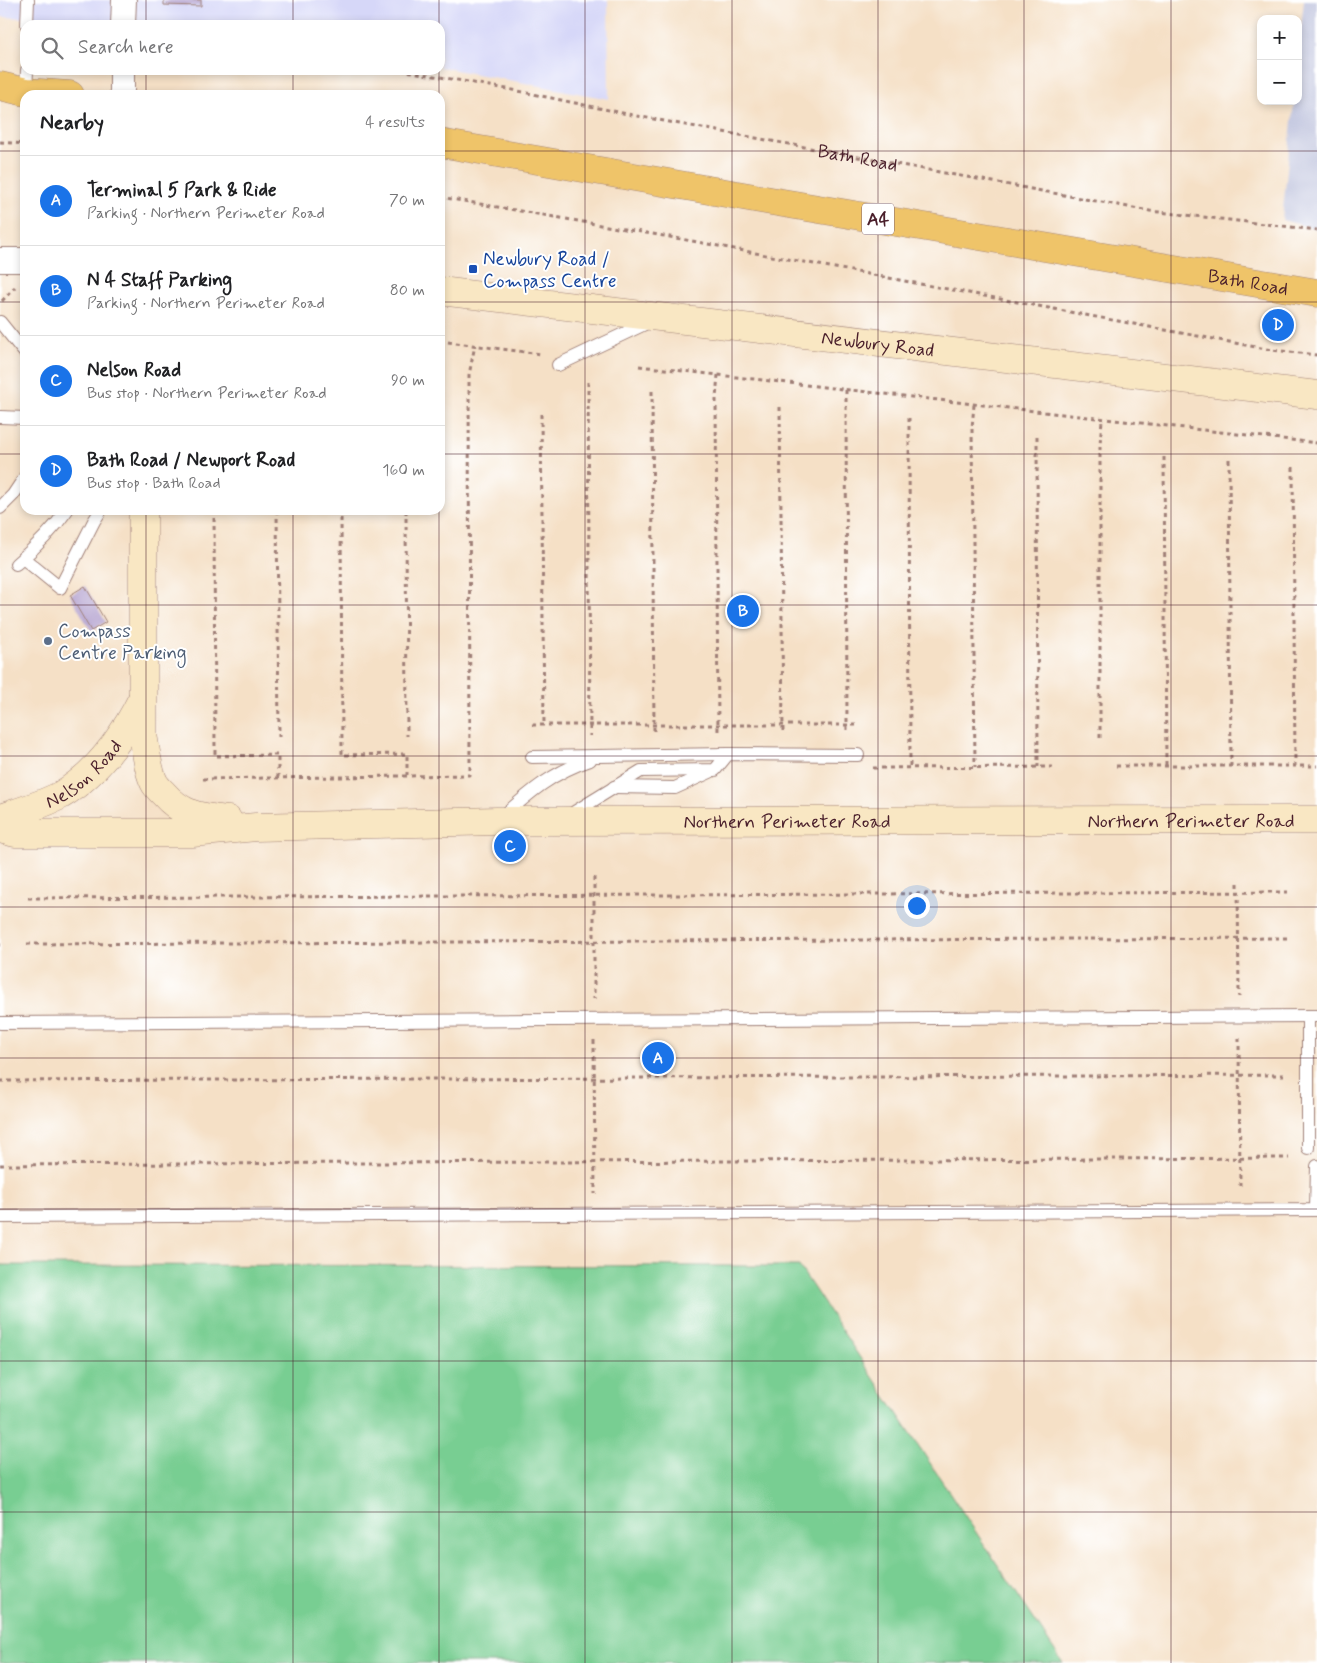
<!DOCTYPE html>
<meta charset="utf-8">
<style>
:root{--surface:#fff;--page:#f2f2f2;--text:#202124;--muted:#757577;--line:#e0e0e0;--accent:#1a73e8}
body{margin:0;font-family:Mynerve,sans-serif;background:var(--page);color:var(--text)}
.controls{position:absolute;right:15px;top:15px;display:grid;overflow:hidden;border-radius:10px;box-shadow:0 2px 8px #0003}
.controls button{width:45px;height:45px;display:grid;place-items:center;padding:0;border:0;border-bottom:1px solid var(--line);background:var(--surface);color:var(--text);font:25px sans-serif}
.you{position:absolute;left:916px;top:905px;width:18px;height:18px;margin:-12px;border:4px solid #fff;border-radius:50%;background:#1a73e8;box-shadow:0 0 0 8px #1a73e833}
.badge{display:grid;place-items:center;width:32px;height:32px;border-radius:50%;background:var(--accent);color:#fff;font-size:16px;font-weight:700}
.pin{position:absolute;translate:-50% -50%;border:2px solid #fff;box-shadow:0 1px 5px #0006}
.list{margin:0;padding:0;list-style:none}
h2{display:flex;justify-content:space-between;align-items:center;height:65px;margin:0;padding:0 20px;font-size:21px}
h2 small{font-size:16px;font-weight:400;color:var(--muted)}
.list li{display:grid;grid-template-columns:32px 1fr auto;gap:15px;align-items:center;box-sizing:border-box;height:90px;padding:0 20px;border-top:1px solid var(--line)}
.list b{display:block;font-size:19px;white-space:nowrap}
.list p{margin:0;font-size:16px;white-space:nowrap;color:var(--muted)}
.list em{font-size:16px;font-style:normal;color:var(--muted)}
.icon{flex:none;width:28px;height:28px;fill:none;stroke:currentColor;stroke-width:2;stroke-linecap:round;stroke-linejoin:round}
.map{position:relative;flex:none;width:1317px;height:1663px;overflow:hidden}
.search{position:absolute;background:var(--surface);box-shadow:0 2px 8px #0003;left:20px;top:20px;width:425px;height:55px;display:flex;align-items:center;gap:12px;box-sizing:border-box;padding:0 18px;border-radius:15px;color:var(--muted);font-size:19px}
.panel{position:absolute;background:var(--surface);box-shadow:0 2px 8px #0003;left:20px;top:90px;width:425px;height:425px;border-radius:15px}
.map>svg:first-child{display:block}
</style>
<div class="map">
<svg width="1317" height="1663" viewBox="0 0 1317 1663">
<rect width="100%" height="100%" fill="#fff"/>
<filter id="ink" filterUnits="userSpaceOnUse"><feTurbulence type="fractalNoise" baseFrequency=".02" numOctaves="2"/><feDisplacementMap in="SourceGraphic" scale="10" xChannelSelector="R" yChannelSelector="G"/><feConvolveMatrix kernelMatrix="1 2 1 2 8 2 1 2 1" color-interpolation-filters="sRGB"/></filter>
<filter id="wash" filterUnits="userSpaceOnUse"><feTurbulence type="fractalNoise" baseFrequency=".0096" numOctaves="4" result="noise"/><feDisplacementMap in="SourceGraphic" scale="20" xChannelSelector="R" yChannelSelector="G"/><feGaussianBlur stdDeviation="1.12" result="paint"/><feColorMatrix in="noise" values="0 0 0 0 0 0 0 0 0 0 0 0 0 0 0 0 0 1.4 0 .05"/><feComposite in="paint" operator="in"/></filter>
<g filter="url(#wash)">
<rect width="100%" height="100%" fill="#f5e0c6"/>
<polygon fill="#d6d7f8" points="0,0 608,0 609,99 440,67 440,25 157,25 139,23 0,17"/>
<polygon fill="#bec2dd" points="1304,0 1317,0 1317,229 1282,220 1294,101 1298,101 1298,56"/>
<polygon fill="#78ce92" stroke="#61765e" points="0,1265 799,1266 1063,1663 0,1663"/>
<g id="blocks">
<g fill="#b8a7d2">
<polygon points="164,0 201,0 201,6 164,5"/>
<polygon points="85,586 106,622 91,631 70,595"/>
</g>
</g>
</g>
<g filter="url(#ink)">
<use href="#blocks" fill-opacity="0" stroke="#a08078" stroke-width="1"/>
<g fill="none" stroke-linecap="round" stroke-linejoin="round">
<g stroke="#a08078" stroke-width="14">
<g id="lane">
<polyline points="27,25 28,0"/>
<polyline points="26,92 27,70"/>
<polyline points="0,322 25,353"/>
<polyline points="558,365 651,321"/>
<polyline points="0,417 25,418"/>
<polyline points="0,508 13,495 25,477"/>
<polyline points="23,558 60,588 94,521 101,510"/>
<path d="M16,564C35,548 53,530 67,510"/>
<polyline points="532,757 728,754"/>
<polyline points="614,787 675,788 710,772"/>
<polyline points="568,816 641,771 715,770 728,754 858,755"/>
<path d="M501,818C530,792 553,772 590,760"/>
<polyline points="1308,1016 1308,1148"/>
<polyline points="0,1023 1317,1016"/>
<polyline points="0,1217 1316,1210 1317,1166"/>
</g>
</g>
<g stroke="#a08078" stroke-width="26">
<g id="street">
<polyline points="123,25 124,0"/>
<polyline points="122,95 122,70"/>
<polyline points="0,260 25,260"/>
</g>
</g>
<g stroke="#a08078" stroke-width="29">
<g id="secondary">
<path id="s2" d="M440,291L1317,395"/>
<path d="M143,510V735C146,750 148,772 155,784C157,787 160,790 163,793C183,816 200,817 228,820"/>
<path id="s3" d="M0,818C21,811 42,805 61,795C98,773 123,737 142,699"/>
<path id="s4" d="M0,829L15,833H192L256,827L497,821L1317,820"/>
</g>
</g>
<g stroke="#a08078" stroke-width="29">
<g id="highway">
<polyline points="0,86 26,92 70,95"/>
<path id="s5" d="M440,143L771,201L1317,293"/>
</g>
</g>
<g stroke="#a08078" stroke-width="3" stroke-dasharray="4 4" stroke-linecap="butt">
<polyline points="47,24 59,25"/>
<path id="s1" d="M401,70L518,91L637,116L1150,211L1317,230"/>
<polyline points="0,142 25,144"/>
<polyline points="440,197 681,239 1272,350 1317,355"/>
<polyline points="2,301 15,287"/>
<polyline points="440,341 541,354"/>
<polyline points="639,366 1317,443"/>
<polyline points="718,375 716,398 718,734"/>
<polyline points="588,382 590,736"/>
<polyline points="846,390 847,733"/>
<polyline points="652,391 654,734"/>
<polyline points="974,405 972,428 975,767"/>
<polyline points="780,407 783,734"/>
<polyline points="541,414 544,725"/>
<polyline points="909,418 910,768"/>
<polyline points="1037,436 1038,767"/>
<polyline points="1164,457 1166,766"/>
<polyline points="1229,459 1231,766"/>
<polyline points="1293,467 1295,766"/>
<polyline points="214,510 215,756 278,755 278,777"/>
<polyline points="277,510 279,737"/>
<polyline points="341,510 342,755 407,754 407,775"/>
<polyline points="406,510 407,736"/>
<polyline points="532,725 857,725"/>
<polyline points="1100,738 1100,444 1102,420"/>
<polyline points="1116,766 1317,766"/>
<polyline points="873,768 1056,767"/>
<polyline points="203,779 470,775 469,375 475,345"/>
<polyline points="594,877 594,999"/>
<polyline points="1238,883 1239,997"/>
<polyline points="28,898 1290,892"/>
<polyline points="27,944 1289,938"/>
<polyline points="0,945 1,945"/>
<polyline points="1239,1038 1240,1189"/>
<polyline points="594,1040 595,1194"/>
<polyline points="0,1081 1287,1075"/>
<polyline points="0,1165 1289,1158"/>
</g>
<use href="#lane" stroke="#fff" stroke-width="12"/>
<use href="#street" stroke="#fff" stroke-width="24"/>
<use href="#secondary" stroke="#f9e7c3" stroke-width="28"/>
<use href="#highway" stroke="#efc469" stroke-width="28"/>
</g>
</g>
<path fill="none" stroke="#4a1f2b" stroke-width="1" stroke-opacity="0.55" d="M146,0V25M293,0V25M439,0V25M585,0V1663M732,0V1663M878,0V1663M1024,0V1663M1171,0V1663M146,70V95M293,70V95M439,70V95M0,151H25M440,151H1317M0,302H25M440,302H1317M0,454H25M440,454H1317M146,510V1663M293,510V1663M439,510V1663M0,605H1317M0,756H1317M0,907H1317M0,1058H1317M0,1209H1317M0,1361H1317M0,1512H1317"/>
<rect fill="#1a4fb4" stroke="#fff" stroke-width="2" x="468" y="264" width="10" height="10" rx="2.5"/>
<circle fill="#5c6f8a" stroke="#fff" stroke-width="2" cx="48" cy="641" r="5"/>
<g text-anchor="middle" stroke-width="4" stroke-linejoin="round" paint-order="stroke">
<rect fill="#fff" stroke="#80626b" stroke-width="1" x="862" y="203.5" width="32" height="31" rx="4"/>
<g font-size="18" font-weight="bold" fill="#4a1f2b">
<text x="878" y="225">A4</text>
</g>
<g font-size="19" fill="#4a1f2b" stroke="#fff">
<text dy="7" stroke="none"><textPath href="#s1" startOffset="465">Bath Road</textPath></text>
<text dy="7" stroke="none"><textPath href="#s5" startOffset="820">Bath Road</textPath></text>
<text dy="7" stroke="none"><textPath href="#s2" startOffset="441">Newbury Road</textPath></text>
<text dy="7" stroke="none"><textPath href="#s3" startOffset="96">Nelson Road</textPath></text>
<text dy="7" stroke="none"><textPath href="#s4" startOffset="788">Northern Perimeter Road</textPath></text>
<text dy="7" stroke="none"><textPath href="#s4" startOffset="1192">Northern Perimeter Road</textPath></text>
</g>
<g font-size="19" fill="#164399" stroke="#fff" text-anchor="start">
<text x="483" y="265">Newbury Road /<tspan x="483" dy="22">Compass Centre</tspan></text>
</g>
<g font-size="19" fill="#4e5e75" stroke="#fff" text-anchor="start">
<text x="58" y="637">Compass<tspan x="58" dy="22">Centre Parking</tspan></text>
</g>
</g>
</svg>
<div class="controls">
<button>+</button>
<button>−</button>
</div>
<div class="you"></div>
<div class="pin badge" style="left:658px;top:1058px">A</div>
<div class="pin badge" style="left:743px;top:611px">B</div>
<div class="pin badge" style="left:510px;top:846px">C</div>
<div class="pin badge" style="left:1278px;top:325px">D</div>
<div class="search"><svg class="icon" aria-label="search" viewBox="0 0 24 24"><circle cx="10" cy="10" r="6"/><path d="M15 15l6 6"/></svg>Search here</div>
<section class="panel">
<h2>Nearby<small>4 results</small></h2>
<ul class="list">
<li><span class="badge">A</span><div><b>Terminal 5 Park &amp; Ride</b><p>Parking · Northern Perimeter Road</p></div><em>70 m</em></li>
<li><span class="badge">B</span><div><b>N 4 Staff Parking</b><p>Parking · Northern Perimeter Road</p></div><em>80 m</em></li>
<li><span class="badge">C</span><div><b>Nelson Road</b><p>Bus stop · Northern Perimeter Road</p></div><em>90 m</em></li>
<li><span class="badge">D</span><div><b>Bath Road / Newport Road</b><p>Bus stop · Bath Road</p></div><em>160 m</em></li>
</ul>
</section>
</div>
